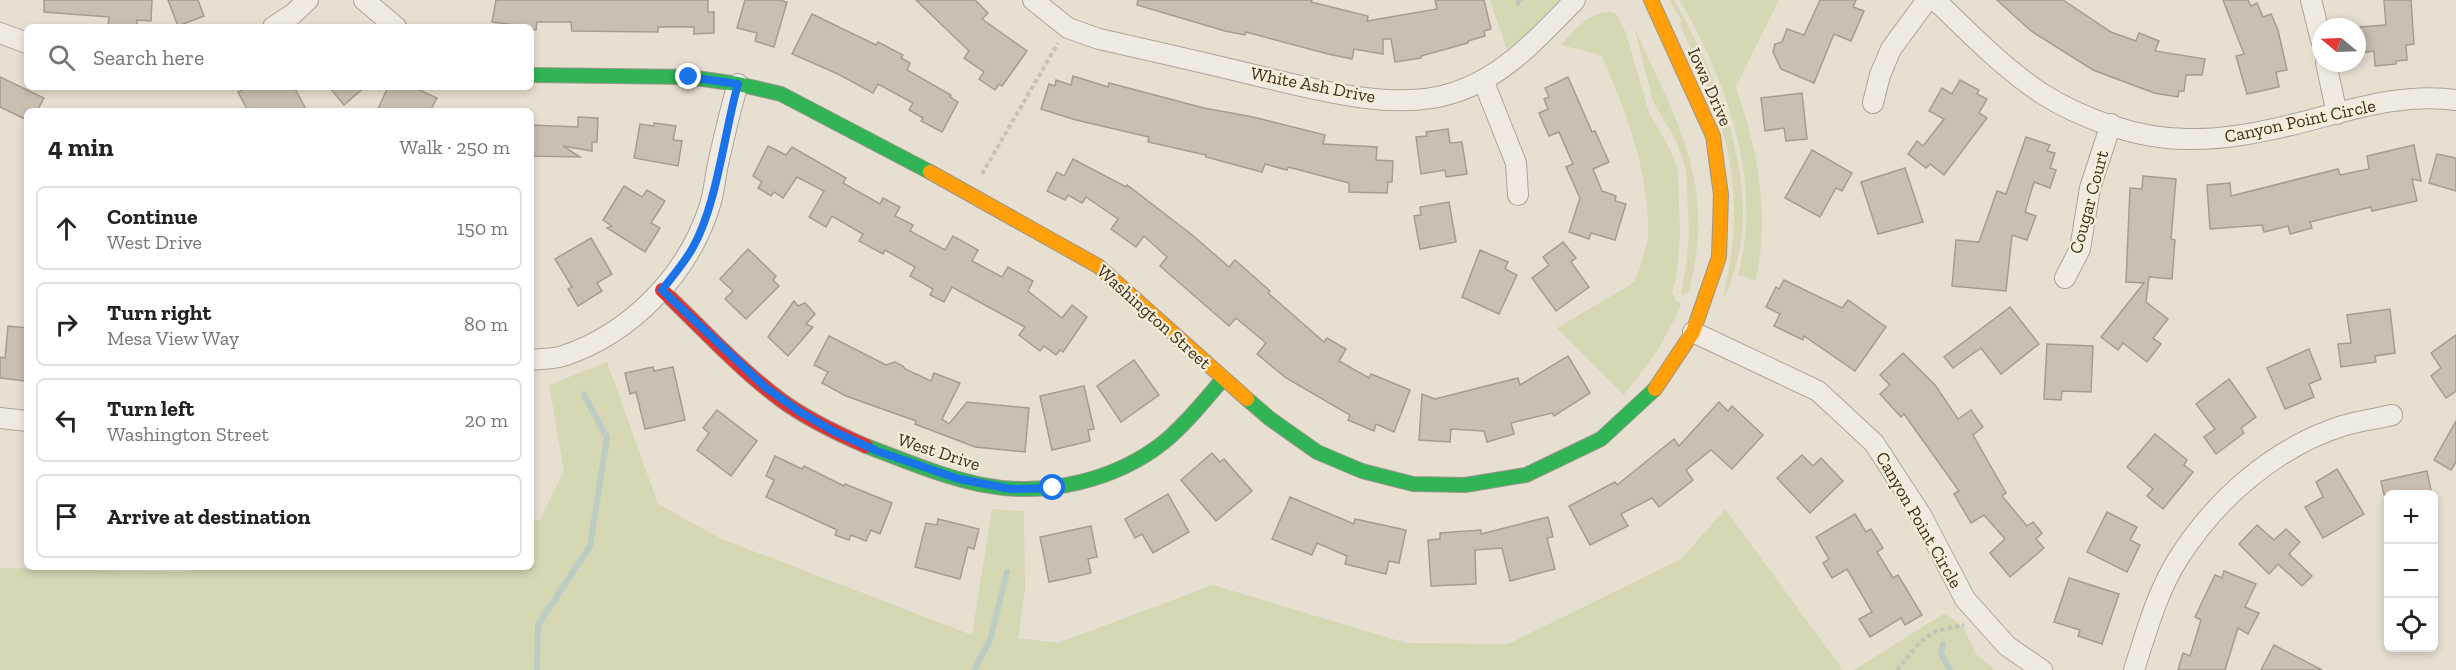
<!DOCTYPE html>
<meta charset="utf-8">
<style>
:root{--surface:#fff;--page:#f6f6f6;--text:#222;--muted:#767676;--line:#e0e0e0}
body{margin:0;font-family:"Zilla Slab",serif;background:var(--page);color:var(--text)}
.controls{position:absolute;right:18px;bottom:18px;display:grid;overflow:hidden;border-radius:9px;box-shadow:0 3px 9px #0003}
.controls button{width:54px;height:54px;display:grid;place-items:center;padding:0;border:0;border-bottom:2px solid var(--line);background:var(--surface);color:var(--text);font:30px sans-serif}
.compass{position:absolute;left:2312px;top:18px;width:54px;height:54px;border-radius:50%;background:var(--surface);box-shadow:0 3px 9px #0003;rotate:289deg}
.stop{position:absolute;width:18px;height:18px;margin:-14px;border:4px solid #1a73e8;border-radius:50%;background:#fff}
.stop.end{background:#1a73e8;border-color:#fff;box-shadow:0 2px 6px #0008}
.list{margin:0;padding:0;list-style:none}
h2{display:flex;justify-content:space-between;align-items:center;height:78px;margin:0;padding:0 24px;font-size:26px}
h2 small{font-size:20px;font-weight:400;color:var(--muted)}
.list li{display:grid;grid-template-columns:39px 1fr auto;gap:18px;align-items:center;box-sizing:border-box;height:84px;margin:0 12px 12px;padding:0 12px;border:2px solid var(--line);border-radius:9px}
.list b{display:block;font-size:22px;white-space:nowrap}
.list p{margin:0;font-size:20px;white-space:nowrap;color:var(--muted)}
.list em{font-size:20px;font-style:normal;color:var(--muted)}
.icon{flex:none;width:33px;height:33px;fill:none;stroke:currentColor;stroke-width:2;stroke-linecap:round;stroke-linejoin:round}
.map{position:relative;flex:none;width:2456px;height:670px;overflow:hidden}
.search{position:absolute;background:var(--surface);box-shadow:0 3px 9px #0003;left:24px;top:24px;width:510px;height:66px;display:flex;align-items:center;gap:15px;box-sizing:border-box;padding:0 21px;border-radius:9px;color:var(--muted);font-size:22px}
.panel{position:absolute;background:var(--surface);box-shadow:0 3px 9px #0003;left:24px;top:108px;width:510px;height:462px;border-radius:9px}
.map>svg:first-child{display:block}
</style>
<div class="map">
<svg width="2456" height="670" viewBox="0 0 2456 670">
<rect width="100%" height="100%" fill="#e7e0d1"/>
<g fill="#d6d7b3">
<polygon points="1490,0 1559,0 1526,34 1507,50"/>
<path d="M1669,0H1674C1716,74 1762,182 1735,268C1732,277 1730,290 1723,297C1750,185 1725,122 1679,23L1682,21Z"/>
<path d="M1680,0H1779L1736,87C1758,152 1770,212 1756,280L1738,275C1764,181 1726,81 1680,0Z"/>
<path d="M1611,12L1616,14L1626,33L1649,113L1669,147L1678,172L1680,236L1676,279L1672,292L1676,301L1680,303V308L1658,350L1624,395L1557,328L1635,282C1639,267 1648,248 1648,233C1649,171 1626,111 1601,55L1561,45C1575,30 1588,12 1611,12Z"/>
<path d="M1634,27C1677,122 1717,184 1689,291L1683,295L1681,293L1686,267L1689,233L1686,170L1676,141L1653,101Z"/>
<polygon points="607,362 658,504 722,539 972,635 992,509 1024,511 1025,589 1018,638 1058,643 1213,585 1406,643 1508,644 1681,559 1725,509 1843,670 0,670 0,568 180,572 213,567 531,567 531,521 540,520 564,471 549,385"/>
<polygon points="1945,613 1963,627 1976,654 1995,670 1854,670"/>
</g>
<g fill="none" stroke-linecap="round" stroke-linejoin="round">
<g stroke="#bcccc2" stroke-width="6">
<polyline points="1943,644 1941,653 1950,670"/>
<polyline points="537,670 538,625 590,546 607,437 584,395"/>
<polyline points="974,670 990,640 1007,572"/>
</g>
</g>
<g fill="#cbbfb2" stroke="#a89c90" stroke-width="1.5">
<polygon points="44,0 152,0 151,21 137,20 137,27 108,27 109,17 44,12"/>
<polygon points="168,0 198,0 204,16 178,26"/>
<polygon points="496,0 708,0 708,12 714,12 714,33 694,34 694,27 658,27 658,32 572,31 571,22 537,22 536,30 531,29 531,27 492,22"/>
<polygon points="745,0 779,0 787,2 774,47 755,41 757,33 737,28"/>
<polygon points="916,0 975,0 988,13 982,19 1027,51 1002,86 999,84 995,90 979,79 984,72 964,58 969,51"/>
<polygon points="1138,0 1312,0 1311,2 1368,16 1367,21 1437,9 1435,0 1484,0 1491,29 1484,31 1485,36 1468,41 1468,43 1421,56 1421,58 1395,62 1391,39 1383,39 1383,54 1354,49 1352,59 1328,54 1246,32 1245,35 1225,31 1137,5"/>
<polygon points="1820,0 1856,0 1853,7 1864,11 1851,41 1834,34 1814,83 1781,69 1773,52 1775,44 1782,42 1787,29 1804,35"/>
<polygon points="1997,0 2063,0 2111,32 2136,41 2139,33 2159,41 2155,51 2205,59 2202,75 2186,75 2184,91 2179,91 2178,97 2154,93 2093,70 2031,31"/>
<polygon points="2223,0 2248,0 2251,6 2257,3 2263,17 2271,14 2278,30 2287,70 2276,72 2279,87 2247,94 2236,56 2244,54"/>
<polygon points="2384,0 2411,0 2414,44 2406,45 2407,60 2396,61 2396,64 2375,66 2374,51 2362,53 2360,27 2386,25"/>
<polygon points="812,14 876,45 878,42 903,55 901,58 910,63 907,70 951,95 950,97 958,102 942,132 921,121 923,118 909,110 913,103 878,84 873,93 838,74 792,54"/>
<polygon points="1073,76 1108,87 1109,83 1204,108 1253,117 1325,135 1323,144 1377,147 1376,160 1393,161 1392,182 1388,182 1387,193 1349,192 1349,183 1288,167 1287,170 1265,164 1262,172 1206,157 1206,155 1148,142 1149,137 1076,120 1041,109 1049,84 1055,86 1056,80 1071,85"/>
<polygon points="0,77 44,98 37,111 27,111 27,120 0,107"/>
<polygon points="1568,77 1592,132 1595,131 1609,162 1593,169 1602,191 1616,196 1615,201 1626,204 1615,240 1591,233 1589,239 1569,232 1580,198 1566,167 1573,164 1559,132 1549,136 1539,113 1548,109 1544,99 1549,97 1545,88"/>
<polygon points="1960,80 1979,90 1977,94 1987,99 1979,113 1987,118 1944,175 1930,164 1926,168 1908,154 1917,141 1923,146 1944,119 1929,111 1942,88 1952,94"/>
<polygon points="248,87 294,87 307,111 248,111 238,92"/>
<polygon points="329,87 365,87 344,105"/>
<polygon points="388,87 413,87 437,98 430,111 377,111"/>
<polygon points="1802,93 1807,139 1786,141 1784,128 1765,131 1761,98"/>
<polygon points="578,117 598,118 597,142 592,142 592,151 563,146 580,157 531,156 531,125 578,127"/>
<polygon points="654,123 676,126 673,140 682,141 678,166 634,158 640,124 654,126"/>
<polygon points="1448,129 1450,143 1462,142 1467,174 1446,177 1445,170 1421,174 1416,137 1427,136 1426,132"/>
<polygon points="2026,137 2050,145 2047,151 2055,153 2050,168 2056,170 2050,188 2034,182 2025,212 2036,216 2027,240 2012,235 2006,291 1952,286 1956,240 1979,242 1997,191 2006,194"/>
<polygon points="2414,145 2421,181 2412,179 2417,201 2372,211 2371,207 2310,222 2312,228 2290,234 2288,226 2264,232 2262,225 2210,229 2207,185 2230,183 2231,196 2338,169 2340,175 2369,169 2367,156"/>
<polygon points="768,146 786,155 792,147 846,178 843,183 880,204 883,198 900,207 895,216 913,225 910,231 945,250 953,236 978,250 972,261 1002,277 1008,267 1033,281 1028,291 1062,318 1072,305 1087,317 1063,352 1060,350 1056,355 1044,346 1040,351 1019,335 1025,327 952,287 944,302 930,295 933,289 910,276 915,267 885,250 883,254 859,241 863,234 832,216 826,227 809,217 824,191 797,177 783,198 774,192 771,196 758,188 762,182 753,176"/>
<polygon points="1812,150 1852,173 1842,191 1836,188 1820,217 1785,198"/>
<polygon points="2437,154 2456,158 2456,191 2429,183"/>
<polygon points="1073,159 1126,187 1127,185 1191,234 1229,267 1235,260 1270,291 1268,293 1324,342 1327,338 1346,349 1339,361 1369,378 1371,374 1410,390 1394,432 1376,424 1374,431 1348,420 1350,415 1286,378 1257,354 1266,343 1236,318 1229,326 1160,266 1167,257 1144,236 1136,247 1111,229 1118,219 1086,197 1082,203 1068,195 1065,200 1047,191 1057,172 1064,176"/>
<polygon points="1905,168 1923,222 1878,234 1861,182"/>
<polygon points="2143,176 2176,179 2171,239 2175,240 2172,279 2149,277 2146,302 2168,319 2153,338 2161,344 2147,362 2123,343 2118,350 2101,337 2144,283 2126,282 2130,188 2142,189"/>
<polygon points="624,186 642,197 647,190 665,201 651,223 660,228 645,252 607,228 612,226 603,220"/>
<polygon points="1449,202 1456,242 1420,249 1414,216 1421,215 1420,207"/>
<polygon points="591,238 612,274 597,283 602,291 578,306 568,289 572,287 555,259"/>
<polygon points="1563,242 1576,258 1571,262 1589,287 1556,311 1532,278 1549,265 1543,257"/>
<polygon points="748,249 776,276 773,280 779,286 746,319 725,299 733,291 720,279"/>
<polygon points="1480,250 1508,262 1505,269 1517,275 1499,314 1462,297"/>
<polygon points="1784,280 1842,308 1848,300 1886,327 1855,371 1804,336 1803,340 1774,326 1780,314 1766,307 1776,287 1779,289"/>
<polygon points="794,301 798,306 805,303 815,314 806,324 813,327 788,356 768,337"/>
<polygon points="2010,307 2039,344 2001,374 1981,348 1953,368 1944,357"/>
<polygon points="2390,309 2395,353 2375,356 2376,362 2341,367 2338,344 2351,343 2347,315"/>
<polygon points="8,326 27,328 25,381 0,378 0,357 5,358"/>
<polygon points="2456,335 2456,391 2446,398 2431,376 2441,368 2431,353"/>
<polygon points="829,336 886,365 895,362 903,366 905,369 931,381 934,373 960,383 942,419 949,424 967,402 1029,408 1025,452 975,447 915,424 916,421 846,396 822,383 828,372 814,365"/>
<polygon points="2047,344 2093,346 2091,392 2062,391 2061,400 2044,399"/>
<polygon points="2309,349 2321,379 2309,384 2314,397 2285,409 2267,368"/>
<polygon points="1903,353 1935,385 1958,419 1971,410 1983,427 1973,435 2006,493 2002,496 2027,526 2033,522 2042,533 2036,539 2044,548 2010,577 1990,553 2005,539 1984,515 1971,523 1954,494 1959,491 1904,414 1901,417 1880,394 1890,385 1880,375"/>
<polygon points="1568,356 1590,393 1554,416 1552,413 1511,423 1514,434 1487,442 1484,431 1451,429 1450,442 1419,440 1422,394 1435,399 1518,378 1520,385"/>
<polygon points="1134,360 1159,395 1121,422 1097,386"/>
<polygon points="653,367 654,371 673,367 685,420 645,429 636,392 630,394 625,373"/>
<polygon points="2229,379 2256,417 2241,428 2244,433 2216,454 2204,437 2215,429 2196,404"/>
<polygon points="1084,386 1094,429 1088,430 1090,441 1052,450 1040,396"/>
<polygon points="1719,402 1728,411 1732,406 1763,435 1732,469 1711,450 1686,470 1693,480 1659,507 1652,498 1621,514 1628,526 1590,545 1569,506 1615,482 1617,485 1674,439 1679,446"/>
<polygon points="717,410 757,441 731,476 697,450 709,433 703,428"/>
<polygon points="2456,421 2456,462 2451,470 2434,460"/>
<polygon points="2155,434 2187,460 2184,465 2193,472 2163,509 2147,496 2153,489 2127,467"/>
<polygon points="1212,453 1220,462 1224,459 1252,491 1216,521 1181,480"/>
<polygon points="1802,455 1813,466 1821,458 1843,481 1810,513 1777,478"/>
<polygon points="775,456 802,469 804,466 844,486 845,484 892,503 880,534 871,530 866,541 851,535 849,540 835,535 837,530 766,497 774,480 766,476"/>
<polygon points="2337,469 2364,514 2323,538 2305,507 2323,497 2316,482"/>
<polygon points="2427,471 2432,495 2384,495 2381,481"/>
<polygon points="1168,494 1189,532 1153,553 1142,534 1135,538 1125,519"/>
<polygon points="1290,497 1354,524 1355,519 1406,530 1399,563 1389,561 1386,574 1345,564 1347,556 1317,543 1312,555 1272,539"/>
<polygon points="2107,512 2137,527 2130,540 2140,545 2127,572 2087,552"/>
<polygon points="1855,514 1866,532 1871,529 1883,548 1877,552 1893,578 1898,575 1922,615 1905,625 1901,618 1870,637 1859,619 1872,612 1847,569 1832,578 1823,563 1829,559 1816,537"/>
<polygon points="1548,517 1553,537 1547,538 1555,569 1510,581 1502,548 1475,550 1476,584 1431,586 1428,540 1440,539 1440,533 1481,530 1481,534"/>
<polygon points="938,519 979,529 974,549 968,547 960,579 915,567 926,523 937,525"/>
<polygon points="2257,525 2274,540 2286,529 2300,542 2289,554 2312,576 2302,586 2278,564 2269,574 2239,544"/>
<polygon points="1091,526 1097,557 1088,559 1091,573 1049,582 1040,537"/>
<polygon points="2224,571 2256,584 2245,607 2259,613 2248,634 2238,628 2225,670 2178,670 2183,653 2190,656 2201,620 2195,617 2215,575 2222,578"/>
<polygon points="2069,578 2119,594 2102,644 2078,636 2080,630 2054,622"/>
<polygon points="2274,645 2322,670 2261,670"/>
</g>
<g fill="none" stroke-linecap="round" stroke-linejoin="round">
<g stroke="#ada599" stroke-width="22">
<g id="street">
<polyline points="364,0 396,27"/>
<path d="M1033,0L1068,28L1099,39C1148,50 1197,61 1246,73C1307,87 1392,113 1453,93C1504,77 1539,37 1575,0"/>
<path d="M1935,0C1969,32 2002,67 2041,93C2082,119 2138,139 2187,139C2222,140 2257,133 2291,125C2345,112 2400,92 2456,100"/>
<polyline points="2311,0 2321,40"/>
<polyline points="273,27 293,14 308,0"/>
<polyline points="0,33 27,43"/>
<polyline points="2326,63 2337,114"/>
<polyline points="1483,80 1516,163 1518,195"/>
<polyline points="1873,103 1880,75 1891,49 1927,0"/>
<polyline points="2065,278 2080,249 2090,188 2111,124"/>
<polyline points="1693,332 1818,391 1874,443 1921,515 1965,599 2007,646 2042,670"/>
<path d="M531,360C541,359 553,359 563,356C630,334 687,276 709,208C714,194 715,178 718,164C724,137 730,110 738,84"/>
<polyline points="0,418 27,421"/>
<path d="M2134,670C2146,633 2157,592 2178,559C2216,499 2274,448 2342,426C2358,421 2376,419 2392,415"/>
</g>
</g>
<g stroke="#9c958a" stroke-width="16">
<g id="fast">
<polyline points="531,75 689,77 738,84 781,94 930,172"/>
<polyline points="1247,399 1269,418 1317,452 1362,471 1413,484 1465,485 1526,475 1601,439 1655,389"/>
<path d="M866,446C903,460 943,477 983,485C1044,497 1115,481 1164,442C1186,424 1204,401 1223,379"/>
</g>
</g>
<g stroke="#9c958a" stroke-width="16">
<g id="slow">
<polyline points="1651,0 1713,136 1721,195 1719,257 1693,332 1655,389"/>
<polyline points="930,172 1098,266 1247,399"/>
</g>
</g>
<g stroke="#9c958a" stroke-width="16">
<path id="jam" d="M662,290C701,327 738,368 781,400C807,419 836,433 866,446"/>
</g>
<g stroke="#c8c2b9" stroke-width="4" stroke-dasharray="4.5 3" stroke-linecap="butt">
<polyline points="1517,0 1519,4 1522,0"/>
<polyline points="982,174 1058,43"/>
<polyline points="1897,670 1920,642 1936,631 1964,625"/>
</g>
<use href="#street" stroke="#efebe3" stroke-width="20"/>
<use href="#fast" stroke="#30b455" stroke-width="14"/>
<use href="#slow" stroke="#ff9f0a" stroke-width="14"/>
<use href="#jam" stroke="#e5322d" stroke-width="14"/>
</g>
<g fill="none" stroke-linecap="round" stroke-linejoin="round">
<path stroke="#1a73e8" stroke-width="8" d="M689,77L738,84C724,133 717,206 692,249C684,263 672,277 662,290L765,387L800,412L833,431L877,451L959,479L1011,489L1053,488"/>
</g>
<g text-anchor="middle" stroke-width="4.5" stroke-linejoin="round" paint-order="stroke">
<g font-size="18" fill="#3d2e20" stroke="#f7eed8">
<text transform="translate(1313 85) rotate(11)" y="6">White Ash Drive</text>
<text transform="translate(1710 87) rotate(66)" y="6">Iowa Drive</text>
<text transform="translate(2300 121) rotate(-12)" y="6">Canyon Point Circle</text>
<text transform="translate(2089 202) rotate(-75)" y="6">Cougar Court</text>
<text transform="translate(1154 317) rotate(42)" y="6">Washington Street</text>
<text transform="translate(939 452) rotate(18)" y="6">West Drive</text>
<text transform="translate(1919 520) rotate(60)" y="6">Canyon Point Circle</text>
</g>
</g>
</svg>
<div class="controls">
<button>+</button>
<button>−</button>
<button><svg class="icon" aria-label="locate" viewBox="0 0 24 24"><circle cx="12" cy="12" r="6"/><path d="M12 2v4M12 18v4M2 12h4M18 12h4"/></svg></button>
</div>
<svg class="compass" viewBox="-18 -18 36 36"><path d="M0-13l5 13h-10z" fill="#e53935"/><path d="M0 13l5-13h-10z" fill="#767676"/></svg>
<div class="stop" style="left:1053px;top:488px"></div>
<div class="stop end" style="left:689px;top:77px"></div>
<div class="search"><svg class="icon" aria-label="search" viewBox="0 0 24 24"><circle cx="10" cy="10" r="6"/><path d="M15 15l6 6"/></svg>Search here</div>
<section class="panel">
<h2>4 min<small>Walk · 250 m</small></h2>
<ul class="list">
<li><svg class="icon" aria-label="ahead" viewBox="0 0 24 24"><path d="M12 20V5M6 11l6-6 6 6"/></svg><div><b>Continue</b><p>West Drive</p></div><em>150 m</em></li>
<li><svg class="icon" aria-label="right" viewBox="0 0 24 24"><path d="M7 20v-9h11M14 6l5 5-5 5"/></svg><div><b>Turn right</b><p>Mesa View Way</p></div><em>80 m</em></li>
<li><svg class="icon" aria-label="left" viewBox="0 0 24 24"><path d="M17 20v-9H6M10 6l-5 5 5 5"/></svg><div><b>Turn left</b><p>Washington Street</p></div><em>20 m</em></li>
<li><svg class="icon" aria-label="arrive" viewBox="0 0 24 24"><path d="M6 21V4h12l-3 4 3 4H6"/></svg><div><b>Arrive at destination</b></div></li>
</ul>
</section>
</div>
